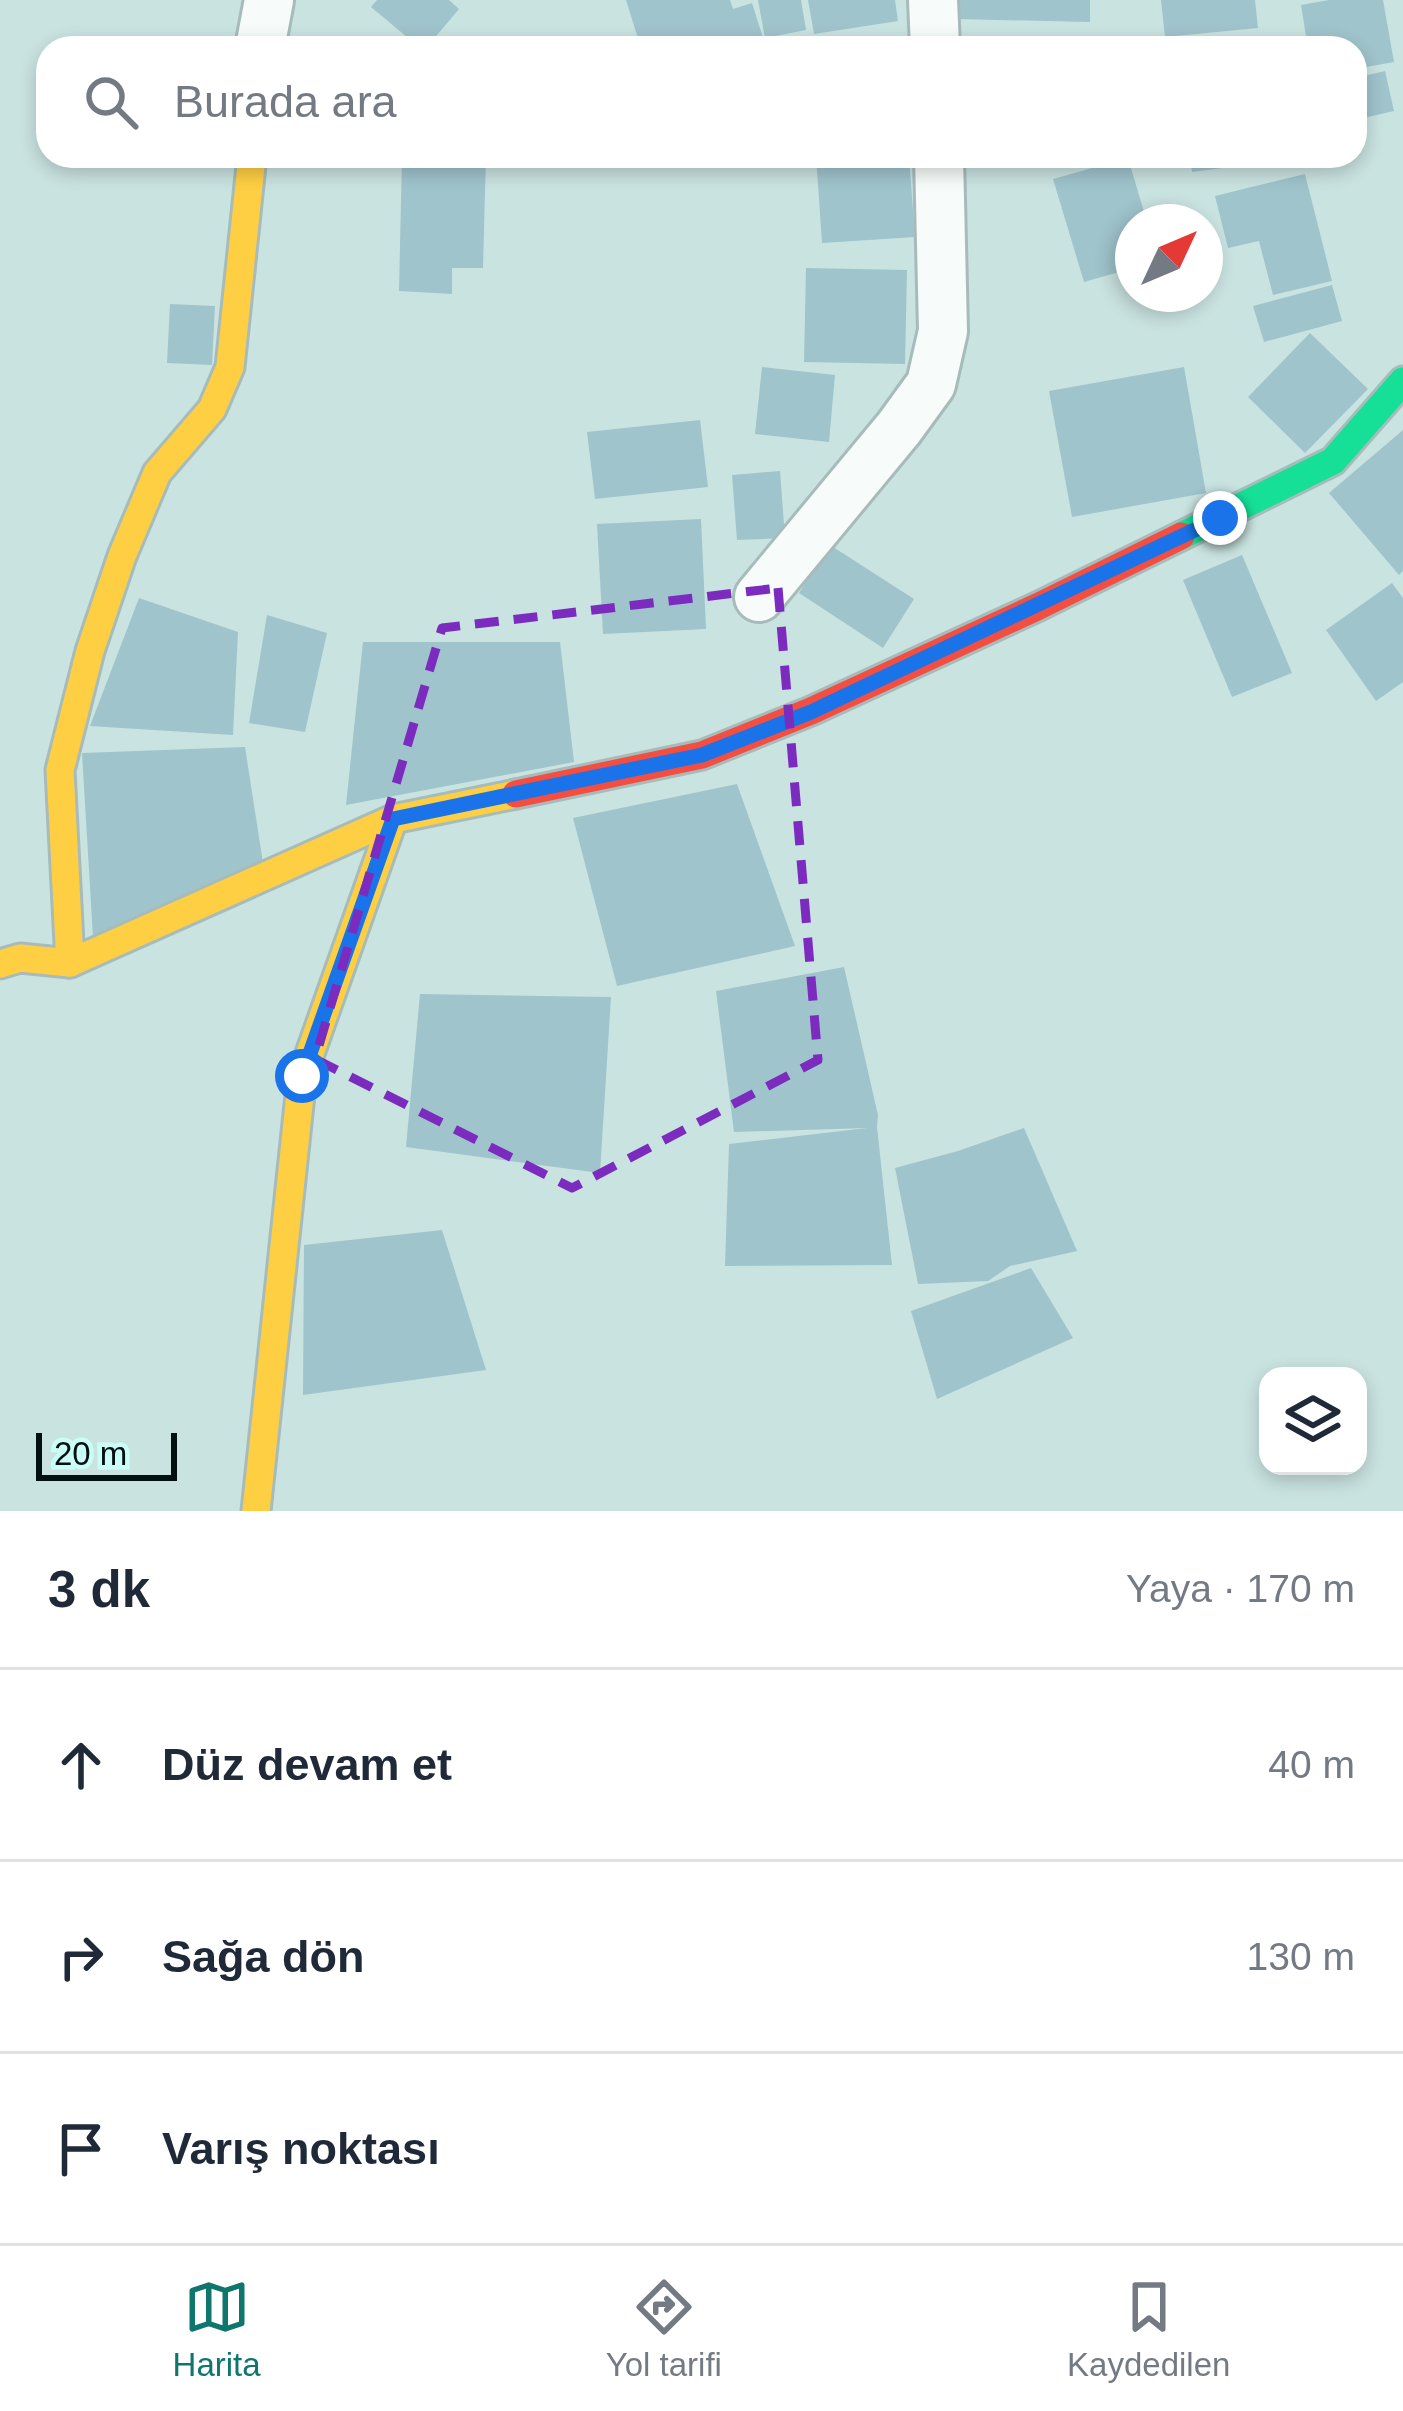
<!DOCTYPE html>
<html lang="tr">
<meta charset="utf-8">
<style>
:root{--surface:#fff;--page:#f6f6f7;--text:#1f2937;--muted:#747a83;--line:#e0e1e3;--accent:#0f766e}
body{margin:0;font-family:Helvetica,sans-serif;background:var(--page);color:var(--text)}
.controls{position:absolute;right:36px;bottom:36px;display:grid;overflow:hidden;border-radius:24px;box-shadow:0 6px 18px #0003}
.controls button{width:108px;height:108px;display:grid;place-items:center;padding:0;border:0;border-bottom:3px solid var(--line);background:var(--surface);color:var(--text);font:60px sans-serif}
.compass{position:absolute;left:1115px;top:204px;width:108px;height:108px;border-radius:50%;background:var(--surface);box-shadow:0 6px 18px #0003;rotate:46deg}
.scale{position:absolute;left:36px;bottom:30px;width:141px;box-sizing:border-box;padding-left:12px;border:6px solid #011110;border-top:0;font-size:33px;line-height:42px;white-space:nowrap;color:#011110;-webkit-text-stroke:9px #cbfcf8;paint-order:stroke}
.stop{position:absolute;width:36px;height:36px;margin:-27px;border:9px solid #1a73e8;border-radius:50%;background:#fff}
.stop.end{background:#1a73e8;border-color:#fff;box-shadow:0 3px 12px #0008}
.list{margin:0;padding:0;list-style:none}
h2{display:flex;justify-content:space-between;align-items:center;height:156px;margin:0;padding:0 48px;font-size:51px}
h2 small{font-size:39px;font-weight:400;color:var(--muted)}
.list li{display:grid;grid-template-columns:78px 1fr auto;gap:36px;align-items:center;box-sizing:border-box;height:192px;padding:0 48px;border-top:3px solid var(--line)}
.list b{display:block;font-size:45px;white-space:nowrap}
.list em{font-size:39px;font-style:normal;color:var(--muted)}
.icon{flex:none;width:66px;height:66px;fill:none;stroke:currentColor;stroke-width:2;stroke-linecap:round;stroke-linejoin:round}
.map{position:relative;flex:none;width:1403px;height:1511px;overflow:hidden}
.search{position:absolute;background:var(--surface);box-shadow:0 6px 18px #0003;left:36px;right:36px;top:36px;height:132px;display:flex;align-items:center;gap:30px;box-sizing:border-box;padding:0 42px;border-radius:36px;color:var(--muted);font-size:45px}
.sheet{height:732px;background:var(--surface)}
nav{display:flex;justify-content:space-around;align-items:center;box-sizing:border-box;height:168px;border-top:3px solid var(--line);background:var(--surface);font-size:33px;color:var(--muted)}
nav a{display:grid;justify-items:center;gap:6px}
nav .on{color:var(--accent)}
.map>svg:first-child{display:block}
</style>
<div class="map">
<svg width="1403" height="1511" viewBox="0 0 1403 1511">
<rect width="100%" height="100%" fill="#c9e3e1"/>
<g fill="#a0c4cc">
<polygon points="377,0 449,0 459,9 426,48 420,48 371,7"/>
<polygon points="626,0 730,0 733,9 752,3 764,41 742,48 641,48"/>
<polygon points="758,0 801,0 806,30 765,38"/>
<polygon points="808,0 895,0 898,21 814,34"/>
<polygon points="957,0 1090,0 1090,22 956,19"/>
<polygon points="1161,0 1255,0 1258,28 1165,37"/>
<polygon points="1329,0 1383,0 1394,62 1355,69 1355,48 1308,48 1301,5"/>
<polygon points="1385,71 1394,111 1355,120 1355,78"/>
<polygon points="402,156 486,156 483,268 452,268 452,294 399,291"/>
<polygon points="816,156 909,156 915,237 822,243"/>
<polygon points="1190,156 1287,156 1288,159 1192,172"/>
<polygon points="1128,158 1147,222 1133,222 1133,268 1084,282 1053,179"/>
<polygon points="1305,174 1332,281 1273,295 1259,241 1228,248 1215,196"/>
<polygon points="806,268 907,270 905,364 804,362"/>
<polygon points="1332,285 1342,321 1264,342 1253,306"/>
<polygon points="170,304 215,306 212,365 167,363"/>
<polygon points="1310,333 1368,389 1305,453 1248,397"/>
<polygon points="762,367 835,375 829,442 755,434"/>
<polygon points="1184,367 1206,493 1072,517 1049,391"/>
<polygon points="700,420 708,487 595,499 587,432"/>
<polygon points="1403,430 1403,571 1399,575 1329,493"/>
<polygon points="780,471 785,538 737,540 732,475"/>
<polygon points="701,519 706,629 603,634 597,524"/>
<polygon points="830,545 914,599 883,648 799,593"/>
<polygon points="1242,555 1292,673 1232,697 1183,580"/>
<polygon points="1392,583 1403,598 1403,682 1376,701 1326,630"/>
<polygon points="139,598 238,632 233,735 90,726"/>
<polygon points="267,615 327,633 305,732 249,723"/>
<polygon points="363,642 560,642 574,762 346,805"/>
<polygon points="245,747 263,863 93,937 82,753"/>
<polygon points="737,784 795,946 617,986 573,818"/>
<polygon points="844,967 878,1115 877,1127 892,1265 725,1266 729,1144 867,1128 734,1132 716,991"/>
<polygon points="420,994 611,997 600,1173 406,1147"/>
<polygon points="1024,1128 1077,1251 1010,1266 988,1281 918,1284 895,1168 958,1151"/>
<polygon points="442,1230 486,1370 303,1395 304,1245"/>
<polygon points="1031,1268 1073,1338 937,1399 911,1311"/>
</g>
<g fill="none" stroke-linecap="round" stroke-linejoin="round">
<g stroke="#a7bcba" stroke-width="54">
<g id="street">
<polyline points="933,0 935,48"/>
<polyline points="260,48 269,0"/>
<polyline points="759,597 899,428 931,384 943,331 939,156"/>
</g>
</g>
<g stroke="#a7bcba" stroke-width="33">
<polyline id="fast" points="1181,536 1333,461 1403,381"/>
</g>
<g stroke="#a7bcba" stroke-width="33">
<g id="slow">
<polyline points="70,963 60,770 90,651 122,556 157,473 212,409 230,367 252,156"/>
<polyline points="0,964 20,958 70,963 393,819 516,794"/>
<polyline points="256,1511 302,1076 393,819"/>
</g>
</g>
<g stroke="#a7bcba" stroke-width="33">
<polyline id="jam" points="516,794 702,755 811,711 1037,607 1181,536"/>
</g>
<use href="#street" stroke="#f7fbfa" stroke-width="48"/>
<use href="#fast" stroke="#16e098" stroke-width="27"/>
<use href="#slow" stroke="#ffcf43" stroke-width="27"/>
<use href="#jam" stroke="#f24e42" stroke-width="27"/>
</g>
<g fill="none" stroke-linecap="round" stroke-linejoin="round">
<polyline stroke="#1a73e8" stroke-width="15" points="302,1076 393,819 702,755 811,712 1220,518"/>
</g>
<path fill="none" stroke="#7b2cbf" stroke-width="9" stroke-dasharray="24 15" stroke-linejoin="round" d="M778,588L818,1060L572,1188L315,1059L442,628Z"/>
</svg>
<div class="controls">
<button><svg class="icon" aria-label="layers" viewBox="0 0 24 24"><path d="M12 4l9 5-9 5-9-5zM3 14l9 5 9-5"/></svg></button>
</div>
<svg class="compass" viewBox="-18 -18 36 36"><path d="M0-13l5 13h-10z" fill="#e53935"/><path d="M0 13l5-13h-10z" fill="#747a83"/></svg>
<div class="scale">20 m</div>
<div class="stop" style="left:302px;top:1076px"></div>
<div class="stop end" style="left:1220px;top:518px"></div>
<div class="search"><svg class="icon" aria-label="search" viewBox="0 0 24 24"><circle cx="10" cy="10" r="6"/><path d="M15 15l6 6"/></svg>Burada ara</div>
</div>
<section class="sheet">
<h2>3 dk<small>Yaya · 170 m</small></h2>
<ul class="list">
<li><svg class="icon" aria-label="ahead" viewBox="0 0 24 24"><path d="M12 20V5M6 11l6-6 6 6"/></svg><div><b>Düz devam et</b></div><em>40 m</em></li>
<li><svg class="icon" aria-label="right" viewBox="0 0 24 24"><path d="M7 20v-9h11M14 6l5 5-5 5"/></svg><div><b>Sağa dön</b></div><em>130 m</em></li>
<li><svg class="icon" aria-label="arrive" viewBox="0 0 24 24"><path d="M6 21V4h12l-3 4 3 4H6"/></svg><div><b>Varış noktası</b></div></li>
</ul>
</section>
<nav>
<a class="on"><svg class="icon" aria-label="map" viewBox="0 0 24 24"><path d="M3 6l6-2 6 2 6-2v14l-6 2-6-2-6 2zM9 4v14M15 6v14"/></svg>Harita</a>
<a><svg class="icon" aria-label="directions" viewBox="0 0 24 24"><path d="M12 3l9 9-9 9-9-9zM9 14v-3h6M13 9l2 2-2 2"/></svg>Yol tarifi</a>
<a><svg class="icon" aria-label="saved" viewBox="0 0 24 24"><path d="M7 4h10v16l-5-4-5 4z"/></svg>Kaydedilen</a>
</nav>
